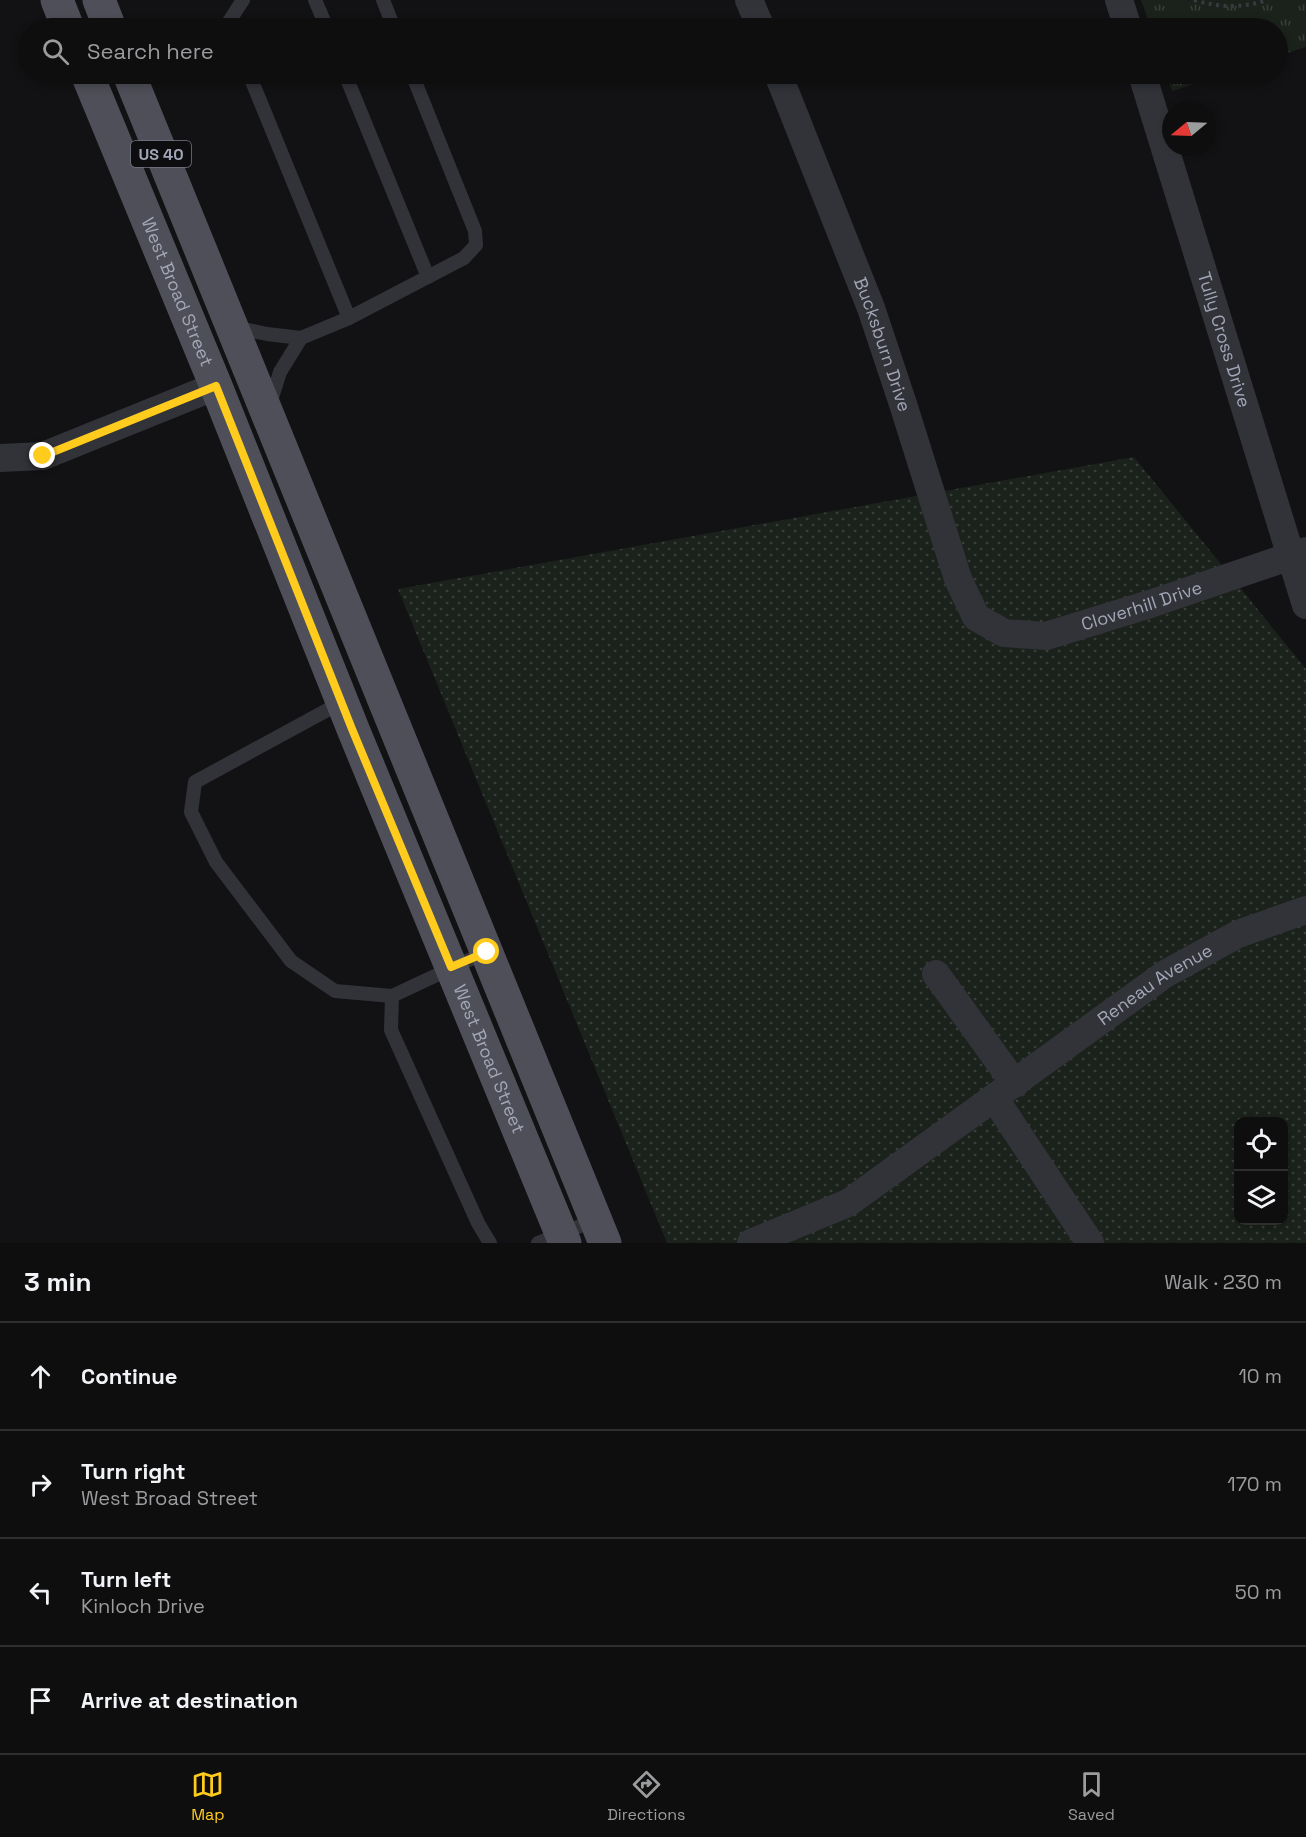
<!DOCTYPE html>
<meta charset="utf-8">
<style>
:root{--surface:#0e0e0f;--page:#1c1c1d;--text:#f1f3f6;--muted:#9b9c9e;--line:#2e2e2f;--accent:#ffcc1e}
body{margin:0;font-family:"Space Grotesk",sans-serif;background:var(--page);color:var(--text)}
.controls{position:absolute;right:18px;bottom:18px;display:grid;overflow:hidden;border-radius:12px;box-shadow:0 3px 9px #0003}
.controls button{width:54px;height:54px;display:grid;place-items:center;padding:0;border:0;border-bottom:2px solid var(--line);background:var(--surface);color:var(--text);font:30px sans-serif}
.compass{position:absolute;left:1162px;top:102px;width:54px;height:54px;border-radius:50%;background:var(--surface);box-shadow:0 3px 9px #0003;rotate:251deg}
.stop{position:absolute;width:18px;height:18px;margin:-14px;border:4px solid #ffcc1e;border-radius:50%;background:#fff}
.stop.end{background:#ffcc1e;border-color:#fff;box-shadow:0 2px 6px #0008}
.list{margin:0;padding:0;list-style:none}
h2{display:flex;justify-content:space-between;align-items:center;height:78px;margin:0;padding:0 24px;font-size:26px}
h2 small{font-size:20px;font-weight:400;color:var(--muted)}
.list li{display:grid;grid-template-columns:39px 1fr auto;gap:18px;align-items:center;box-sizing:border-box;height:108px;padding:0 24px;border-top:2px solid var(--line)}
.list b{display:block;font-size:22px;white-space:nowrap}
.list p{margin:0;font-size:20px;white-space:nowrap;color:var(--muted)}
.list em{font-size:20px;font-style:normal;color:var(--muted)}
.icon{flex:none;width:33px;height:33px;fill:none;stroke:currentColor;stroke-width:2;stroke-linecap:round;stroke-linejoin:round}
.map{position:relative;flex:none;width:1306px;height:1243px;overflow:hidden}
.search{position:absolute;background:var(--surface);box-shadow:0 3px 9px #0003;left:18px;right:18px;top:18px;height:66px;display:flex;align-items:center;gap:15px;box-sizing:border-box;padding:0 21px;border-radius:33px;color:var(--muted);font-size:22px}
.sheet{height:510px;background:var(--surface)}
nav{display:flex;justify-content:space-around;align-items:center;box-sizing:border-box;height:84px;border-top:2px solid var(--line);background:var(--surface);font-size:16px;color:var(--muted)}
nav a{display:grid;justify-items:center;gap:3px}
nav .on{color:var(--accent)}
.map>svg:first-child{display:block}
</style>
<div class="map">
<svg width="1306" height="1243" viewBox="0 0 1306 1243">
<defs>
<pattern id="grass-dots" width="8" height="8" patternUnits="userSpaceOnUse" patternTransform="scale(1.5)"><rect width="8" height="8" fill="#1a221b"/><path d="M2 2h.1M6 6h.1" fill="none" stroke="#383f3a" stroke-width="1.8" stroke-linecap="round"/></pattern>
<pattern id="park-tufts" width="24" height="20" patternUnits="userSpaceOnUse" patternTransform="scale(1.5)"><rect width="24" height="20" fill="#1a221b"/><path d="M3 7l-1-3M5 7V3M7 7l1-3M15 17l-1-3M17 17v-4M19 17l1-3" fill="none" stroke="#383f3a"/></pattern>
</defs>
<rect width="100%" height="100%" fill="#121214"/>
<path fill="url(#grass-dots)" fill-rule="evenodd" d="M1134,457L1306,669V1243H667L398,589ZM1238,1122H1284V1220H1238Z"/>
<g fill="url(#park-tufts)">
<polygon points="1141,0 1306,0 1306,47 1278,56 1278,28 1151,28"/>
<polygon points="1166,74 1225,74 1172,91"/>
</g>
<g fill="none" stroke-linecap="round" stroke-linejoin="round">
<path stroke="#383a40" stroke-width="4" stroke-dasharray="3 4.5" stroke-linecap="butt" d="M1194,0C1220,8 1242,8 1268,0"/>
<g stroke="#323339" stroke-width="14">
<polyline points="315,0 327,28"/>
<polyline points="383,0 394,28"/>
<polyline points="230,28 228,23 243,0"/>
<polyline points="249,74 349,318"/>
<polyline points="345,74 428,277"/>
<polyline points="234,327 267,334 301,338 349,318 464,258 476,245 475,231 412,74"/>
<polyline points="270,404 280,372 301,338"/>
<polyline points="342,702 195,782 191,812 216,862 291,961 335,991 392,996"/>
<polyline points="486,952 392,996 391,1030 478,1223 490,1243"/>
<polyline points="538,1243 595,1220"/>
</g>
<g stroke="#323339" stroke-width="28">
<polyline points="749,0 761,28"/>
<polyline points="1119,0 1128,28"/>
<path id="s1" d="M778,74L871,308L903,404L958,579L976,617L1004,633L1046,636L1150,604L1306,551"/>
<path id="s2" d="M1142,74L1306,605"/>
<polyline points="0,458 43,456 216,386"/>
<polyline points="936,974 1015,1084"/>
<polyline points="995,1099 1090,1243"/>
<path id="s3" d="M751,1243L848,1203L1165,974L1238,934L1306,910"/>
</g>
<g stroke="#4e4f58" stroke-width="33">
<polyline points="57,0 68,28"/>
<polyline points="99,0 110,28"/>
<path id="s4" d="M87,74L216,386L353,729L565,1243"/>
<polyline points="129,74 605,1243"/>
</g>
</g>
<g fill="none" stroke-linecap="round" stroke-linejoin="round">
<polyline stroke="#ffcc1e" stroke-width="8" points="43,456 216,386 352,729 451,967 487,952"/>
</g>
<g text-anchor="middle" stroke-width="4.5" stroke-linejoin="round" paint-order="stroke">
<rect fill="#0d0d0f" stroke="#757884" stroke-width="1.5" x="131" y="141" width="60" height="26" rx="4.5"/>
<g font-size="16" font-weight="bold" fill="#a2a6b6">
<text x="161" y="160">US 40</text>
</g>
<g font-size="18" fill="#a2a6b6" stroke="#0d0d0f">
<text dy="6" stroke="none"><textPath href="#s4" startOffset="236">West Broad Street</textPath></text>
<text dy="6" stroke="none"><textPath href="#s2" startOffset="278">Tully Cross Drive</textPath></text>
<text dy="6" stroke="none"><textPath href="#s1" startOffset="290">Bucksburn Drive</textPath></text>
<text dy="6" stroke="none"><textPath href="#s1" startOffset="753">Cloverhill Drive</textPath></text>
<text dy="6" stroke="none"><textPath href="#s3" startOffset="482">Reneau Avenue</textPath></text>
<text dy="6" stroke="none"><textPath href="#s4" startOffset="1064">West Broad Street</textPath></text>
</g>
</g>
</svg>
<div class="controls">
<button><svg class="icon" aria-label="locate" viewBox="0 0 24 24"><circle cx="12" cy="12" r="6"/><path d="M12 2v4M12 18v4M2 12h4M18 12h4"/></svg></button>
<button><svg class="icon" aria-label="layers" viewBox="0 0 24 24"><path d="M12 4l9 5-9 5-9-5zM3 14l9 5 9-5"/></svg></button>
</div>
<svg class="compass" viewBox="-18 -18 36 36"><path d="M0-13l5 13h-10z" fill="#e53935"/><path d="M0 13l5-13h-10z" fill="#9b9c9e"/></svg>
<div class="stop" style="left:487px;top:952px"></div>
<div class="stop end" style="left:43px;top:456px"></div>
<div class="search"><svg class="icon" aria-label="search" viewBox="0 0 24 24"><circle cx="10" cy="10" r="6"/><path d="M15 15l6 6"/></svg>Search here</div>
</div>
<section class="sheet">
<h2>3 min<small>Walk · 230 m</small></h2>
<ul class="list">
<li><svg class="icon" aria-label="ahead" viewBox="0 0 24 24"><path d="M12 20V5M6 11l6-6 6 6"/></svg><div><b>Continue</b></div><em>10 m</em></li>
<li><svg class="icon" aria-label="right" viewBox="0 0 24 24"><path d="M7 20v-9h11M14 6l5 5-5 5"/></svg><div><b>Turn right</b><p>West Broad Street</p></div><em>170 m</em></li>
<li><svg class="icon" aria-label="left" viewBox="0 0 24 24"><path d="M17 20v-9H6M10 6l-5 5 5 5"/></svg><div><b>Turn left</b><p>Kinloch Drive</p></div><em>50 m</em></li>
<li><svg class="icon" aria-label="arrive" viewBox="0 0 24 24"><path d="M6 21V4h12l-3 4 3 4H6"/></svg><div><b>Arrive at destination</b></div></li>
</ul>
</section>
<nav>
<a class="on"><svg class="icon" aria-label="map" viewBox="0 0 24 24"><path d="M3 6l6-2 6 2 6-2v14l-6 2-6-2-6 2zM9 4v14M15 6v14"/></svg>Map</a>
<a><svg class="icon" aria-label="directions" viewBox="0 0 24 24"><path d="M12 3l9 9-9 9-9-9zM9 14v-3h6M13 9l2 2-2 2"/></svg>Directions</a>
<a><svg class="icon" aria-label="saved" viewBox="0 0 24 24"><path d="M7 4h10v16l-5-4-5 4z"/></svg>Saved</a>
</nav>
